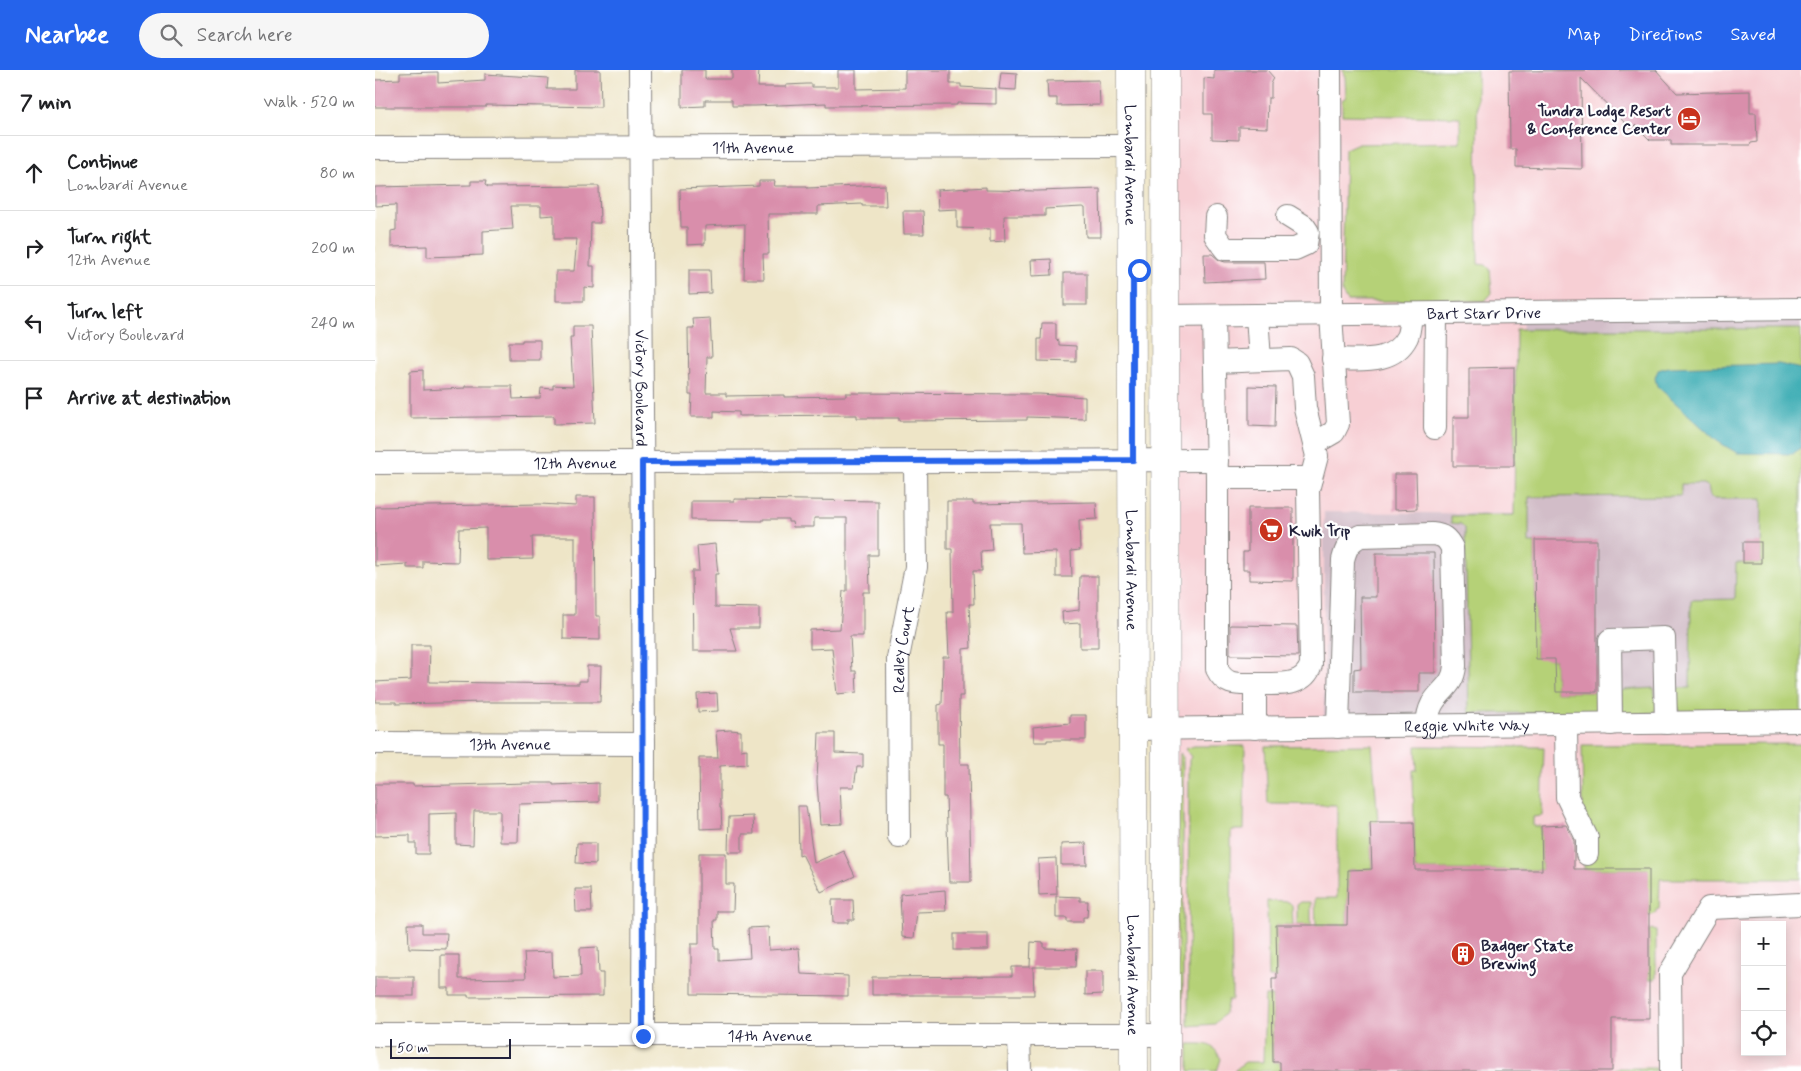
<!DOCTYPE html>
<meta charset="utf-8">
<style>
:root{--surface:#fff;--page:#f6f6f6;--text:#202124;--muted:#757577;--line:#e0e0e0;--accent:#2563eb}
body{margin:0;font-family:Mynerve,sans-serif;background:var(--page);color:var(--text)}
.controls{position:absolute;right:15px;bottom:15px;display:grid;overflow:hidden;border-radius:0px;box-shadow:0 2px 12px #0003}
.controls button{width:45px;height:45px;display:grid;place-items:center;padding:0;border:0;border-bottom:1px solid var(--line);background:var(--surface);color:var(--text);font:25px sans-serif}
.scale{position:absolute;left:15px;bottom:12px;width:121px;box-sizing:border-box;padding-left:5px;border:2px solid #22223b;border-top:0;font-size:14px;line-height:18px;white-space:nowrap;color:#22223b;-webkit-text-stroke:4px #fff;paint-order:stroke}
.stop{position:absolute;width:15px;height:15px;margin:-11px;border:4px solid #2563eb;border-radius:50%;background:#fff}
.stop.end{background:#2563eb;border-color:#fff;box-shadow:0 1px 5px #0008}
.list{margin:0;padding:0;list-style:none}
h2{display:flex;justify-content:space-between;align-items:center;height:65px;margin:0;padding:0 20px;font-size:21px}
h2 small{font-size:16px;font-weight:400;color:var(--muted)}
.list li{display:grid;grid-template-columns:32px 1fr auto;gap:15px;align-items:center;box-sizing:border-box;height:75px;padding:0 20px;border-top:1px solid var(--line)}
.list b{display:block;font-size:19px;white-space:nowrap}
.list p{margin:0;font-size:16px;white-space:nowrap;color:var(--muted)}
.list em{font-size:16px;font-style:normal;color:var(--muted)}
.icon{flex:none;width:28px;height:28px;fill:none;stroke:currentColor;stroke-width:2;stroke-linecap:round;stroke-linejoin:round}
.map{position:relative;flex:none;width:1426px;height:1001px;overflow:hidden}
header{display:flex;align-items:center;gap:30px;box-sizing:border-box;height:70px;padding:0 25px;background:var(--accent);color:#fff}
header strong{font-size:24px}
nav{display:flex;gap:28px;margin-inline-start:auto;font-size:18px}
.search{width:350px;height:45px;background:var(--page);display:flex;align-items:center;gap:12px;box-sizing:border-box;padding:0 18px;border-radius:28px;color:var(--muted);font-size:19px}
main{display:flex}
aside{flex:1;background:var(--surface)}
.map>svg:first-child{display:block}
</style>
<header>
<strong>Nearbee</strong>
<div class="search"><svg class="icon" aria-label="search" viewBox="0 0 24 24"><circle cx="10" cy="10" r="6"/><path d="M15 15l6 6"/></svg>Search here</div>
<nav><a>Map</a><a>Directions</a><a>Saved</a></nav>
</header>
<main>
<aside>
<h2>7 min<small>Walk · 520 m</small></h2>
<ul class="list">
<li><svg class="icon" aria-label="ahead" viewBox="0 0 24 24"><path d="M12 20V5M6 11l6-6 6 6"/></svg><div><b>Continue</b><p>Lombardi Avenue</p></div><em>80 m</em></li>
<li><svg class="icon" aria-label="right" viewBox="0 0 24 24"><path d="M7 20v-9h11M14 6l5 5-5 5"/></svg><div><b>Turn right</b><p>12th Avenue</p></div><em>200 m</em></li>
<li><svg class="icon" aria-label="left" viewBox="0 0 24 24"><path d="M17 20v-9H6M10 6l-5 5 5 5"/></svg><div><b>Turn left</b><p>Victory Boulevard</p></div><em>240 m</em></li>
<li><svg class="icon" aria-label="arrive" viewBox="0 0 24 24"><path d="M6 21V4h12l-3 4 3 4H6"/></svg><div><b>Arrive at destination</b></div></li>
</ul>
</aside>
<div class="map">
<svg width="1426" height="1001" viewBox="0 0 1426 1001">
<rect width="100%" height="100%" fill="#fff"/>
<filter id="ink" filterUnits="userSpaceOnUse"><feTurbulence type="fractalNoise" baseFrequency=".02" numOctaves="2"/><feDisplacementMap in="SourceGraphic" scale="10" xChannelSelector="R" yChannelSelector="G"/><feConvolveMatrix kernelMatrix="1 2 1 2 8 2 1 2 1" color-interpolation-filters="sRGB"/></filter>
<filter id="wash" filterUnits="userSpaceOnUse"><feTurbulence type="fractalNoise" baseFrequency=".0096" numOctaves="4" result="noise"/><feDisplacementMap in="SourceGraphic" scale="20" xChannelSelector="R" yChannelSelector="G"/><feGaussianBlur stdDeviation="1.12" result="paint"/><feColorMatrix in="noise" values="0 0 0 0 0 0 0 0 0 0 0 0 0 0 0 0 0 1.4 0 .05"/><feComposite in="paint" operator="in"/></filter>
<g filter="url(#wash)">
<rect width="100%" height="100%" fill="#eee5c7"/>
<path fill="#f7cfd4" fill-rule="evenodd" d="M790,0H1426V1001H791ZM1370,855H1407V982H1370Z"/>
<polygon fill="#d2bdc8" points="1426,238 1426,651 949,657 949,442 1146,444 1148,240"/>
<g fill="#b5d177" stroke="#6c7a59">
<polygon points="967,0 1102,0 1103,194 1111,195 1115,199 1117,223 1110,231 972,231 967,223 970,79 981,74 1085,72 1085,47 967,45 967,30 971,27 970,7"/>
<polygon points="1141,259 1426,259 1426,644 1308,644 1300,634 1301,618 1315,618 1316,530 1360,529 1361,493 1386,493 1387,429 1339,429 1335,427 1333,417 1328,414 1306,414 1306,426 1154,427 1154,473 1160,473 1161,588 1180,589 1181,622 1231,622 1225,641 1215,643 1094,643 1090,458 1086,454 1076,453 1076,446 1139,445"/>
<polygon points="1279,618 1282,638 1278,643 1253,644 1248,642 1245,622 1247,620"/>
<polygon points="1426,674 1426,809 1285,809 1284,839 1281,840 1282,843 1274,846 1273,799 1209,799 1207,675"/>
<polygon points="997,675 1003,752 995,752 997,799 973,800 972,855 941,855 940,828 962,828 962,735 893,734 890,676"/>
<polygon points="819,676 870,676 869,760 856,760 857,930 853,930 850,943 840,954 813,956 814,690 816,687 810,679"/>
<polygon points="1041,676 1169,677 1167,746 1158,747 1158,756 1166,756 1167,800 1040,800 1038,700 1042,700"/>
<polygon points="804,683 808,687 808,955 802,950"/>
<polygon points="892,831 914,832 917,835 918,855 901,855 902,908 893,908"/>
<polygon points="926,832 936,832 936,855 922,855 922,835"/>
<polygon points="1276,859 1281,861 1281,909 1274,909 1274,861"/>
<polygon points="890,926 897,926 898,992 905,992 905,1001 859,1001 870,992 888,992"/>
<path d="M814,974C832,974 837,972 846,989L842,1001H814Z"/>
<polygon points="1242,998 1281,998 1281,1001 1237,1001"/>
</g>
<polygon fill="#3aacb3" stroke="#2e6777" points="1404,294 1426,299 1426,377 1418,384 1362,383 1342,371 1282,316 1280,308 1283,300 1293,297"/>
<g id="blocks">
<g fill="#d98eab">
<polygon points="200,0 225,0 226,37 111,35 111,37 0,37 0,10 25,9 25,3 63,2 63,13 110,10 110,4 173,8 172,19 200,19"/>
<polygon points="307,0 330,0 330,9 357,9 357,0 384,0 383,17 411,17 411,15 432,14 437,14 437,17 463,17 463,0 481,0 481,19 530,18 530,0 575,0 575,14 586,14 586,17 621,19 621,34 582,33 582,35 451,36 451,33 380,36 357,36 357,30 330,30 330,36 307,37"/>
<polygon points="839,0 892,0 899,8 896,14 896,28 893,28 892,58 864,57 864,70 837,69 837,44 829,44 829,8 839,9"/>
<polygon points="1281,0 1302,23 1375,21 1375,43 1381,43 1382,72 1376,73 1375,75 1296,75 1296,70 1275,70 1260,55 1256,59 1206,8 1207,99 1141,97 1141,79 1135,79 1134,1"/>
<polygon points="626,2 642,3 641,20 624,19"/>
<polygon points="724,10 725,35 682,36 682,28 673,28 672,11"/>
<polygon points="96,111 111,111 110,115 113,117 224,116 225,153 216,153 215,196 219,196 219,218 209,217 209,231 181,231 181,201 199,201 202,169 179,169 179,145 166,146 166,136 136,136 138,159 108,161 108,185 52,187 52,176 16,177 16,161 21,160 21,135 0,136 0,117 96,115"/>
<polygon points="384,111 400,111 399,116 432,116 432,118 510,115 511,136 487,136 487,134 443,136 443,144 393,144 394,184 388,184 389,209 369,209 370,154 330,156 330,174 312,175 312,157 306,157 305,119 384,116"/>
<polygon points="611,117 611,120 663,121 725,119 726,167 711,167 710,138 707,137 670,139 670,146 629,146 630,171 615,172 615,159 582,158 582,139 563,140 562,120"/>
<polygon points="528,141 548,141 549,164 529,164"/>
<polygon points="829,184 837,184 844,190 850,192 889,192 890,209 830,212"/>
<polygon points="676,189 677,205 657,206 656,190"/>
<polygon points="314,200 335,200 336,223 314,224"/>
<rect x="689" y="203" width="23" height="32"/>
<polygon points="335,248 337,287 332,287 331,323 351,323 351,326 409,325 409,327 471,326 471,323 665,324 710,327 710,349 652,347 652,350 524,351 524,348 482,348 482,345 364,346 364,342 339,341 339,347 316,347 317,325 314,325 313,258 319,258 318,249"/>
<polygon points="667,253 681,253 681,270 684,271 684,275 701,276 701,292 663,291 663,269 666,269"/>
<polygon points="198,256 216,256 220,353 179,354 179,346 35,348 35,301 48,300 48,320 90,318 90,316 137,316 138,329 165,328 166,318 178,319 178,315 198,316 195,267 198,267"/>
<polygon points="147,270 165,270 165,290 134,290 134,272 147,272"/>
<polygon points="1139,297 1139,396 1078,396 1078,347 1094,347 1094,298"/>
<polygon points="874,316 901,317 900,357 874,356"/>
<polygon points="1019,404 1041,404 1042,439 1019,440"/>
<polygon points="201,427 220,427 221,546 225,546 225,570 188,569 188,545 200,545 200,467 157,467 158,489 111,490 111,458 84,459 83,492 48,491 48,498 32,498 32,494 0,496 0,437 165,434 201,436"/>
<polygon points="359,429 503,431 503,485 494,485 495,522 488,522 488,566 475,566 477,601 481,601 482,622 462,624 457,578 435,579 435,560 465,559 468,521 472,521 472,448 439,448 439,457 418,457 417,452 413,452 413,449 388,449 388,451 316,450 316,431 359,431"/>
<polygon points="572,431 598,431 598,434 721,432 722,449 704,450 705,480 696,481 697,507 681,507 681,482 647,483 646,453 615,453 617,480 606,481 607,501 598,501 599,534 594,534 596,578 588,579 588,626 584,626 585,694 594,694 596,812 574,812 571,727 568,727 568,674 563,674 563,635 567,634 568,587 574,587 572,542 578,542 577,479 572,479"/>
<polygon points="873,438 918,438 918,511 874,510 874,500 868,500 868,482 873,482"/>
<polygon points="1160,470 1222,470 1222,622 1181,622 1180,589 1161,589"/>
<rect x="1368" y="472" width="18" height="21"/>
<polygon points="340,474 343,504 340,504 340,537 384,538 384,558 355,558 362,581 318,581 317,501 324,501 322,476"/>
<polygon points="1001,483 1059,483 1060,603 1044,603 1044,622 979,622 979,599 986,598 985,527 1001,527"/>
<polygon points="705,506 723,506 723,578 705,578 705,553 688,554 687,542 704,540"/>
<polygon points="855,555 922,556 923,586 855,585"/>
<polygon points="36,575 55,575 54,612 204,614 204,611 212,611 212,596 226,596 225,632 109,632 21,634 21,632 0,632 0,612 36,610"/>
<polygon points="342,623 343,641 323,642 322,624"/>
<polygon points="695,645 711,645 711,670 672,670 672,672 659,672 658,657 695,653"/>
<polygon points="355,660 366,661 366,680 372,679 372,694 345,696 345,738 346,738 347,758 325,759 324,688 343,688 341,661"/>
<polygon points="444,663 460,663 460,683 488,684 488,697 482,697 479,717 465,717 467,754 445,755 442,711"/>
<polygon points="153,713 178,713 178,715 224,713 224,732 144,734 143,772 125,772 125,741 99,741 98,775 81,774 81,743 54,744 54,784 41,784 41,773 35,773 35,765 0,766 0,714 38,714 38,716"/>
<polygon points="423,736 431,736 439,793 468,780 480,806 446,822 427,784 424,785"/>
<polygon points="378,746 379,764 367,764 367,782 353,782 354,747"/>
<polygon points="995,752 1039,752 1040,800 1167,800 1166,756 1191,755 1199,771 1199,799 1274,799 1274,949 1237,949 1237,1001 905,1001 905,992 898,992 897,908 902,908 901,855 972,855 973,800 997,799"/>
<polygon points="202,773 221,773 221,794 201,793"/>
<polygon points="711,773 712,795 686,795 686,774"/>
<polygon points="324,783 351,783 351,814 359,814 358,841 342,841 342,850 339,850 340,879 344,879 344,890 375,888 373,858 393,857 394,880 424,878 426,904 473,906 473,926 316,924 316,874 324,874"/>
<polygon points="681,788 682,824 664,825 663,789"/>
<polygon points="200,819 216,819 217,842 201,842"/>
<polygon points="570,820 571,841 542,842 539,868 527,867 525,824"/>
<polygon points="681,826 705,827 705,831 713,831 712,847 708,847 708,852 692,852 692,848 681,848"/>
<polygon points="457,830 478,830 479,850 473,850 473,853 458,853"/>
<polygon points="33,854 47,854 47,863 72,863 71,879 34,878"/>
<rect x="579" y="864" width="34" height="16"/>
<polygon points="656,872 669,873 669,878 702,879 701,897 658,897 659,925 497,925 497,907 637,906 637,897 655,897"/>
<polygon points="223,877 224,903 228,903 228,926 93,927 93,925 74,925 74,918 66,918 66,885 84,885 84,909 151,908 149,883 177,882 178,907 206,906 205,878"/>
<polygon points="710,901 728,901 728,924 710,925"/>
<rect x="0" y="907" width="39" height="19"/>
</g>
</g>
</g>
<g filter="url(#ink)">
<use href="#blocks" fill-opacity="0" stroke="#888481" stroke-width="1"/>
<g fill="none" stroke-linecap="round" stroke-linejoin="round">
<g stroke="#888481" stroke-width="24">
<g id="minor">
<path id="s1" d="M265,0L269,674L268,966"/>
<path id="s2" d="M0,78L756,76"/>
<polyline points="841,147 840,165 850,179 920,179 931,174 933,162 929,156 913,146"/>
<polyline points="882,245 885,290"/>
<path id="s3" d="M791,246L1426,239"/>
<path d="M839,246L842,408V599C850,616 862,614 880,614V658"/>
<path d="M958,289C984,289 1018,295 1032,267C1035,261 1035,250 1036,244"/>
<path d="M840,292L916,289L922,293L928,306L930,338L942,386L933,420L936,595C928,619 900,613 880,614"/>
<polyline points="1060,358 1061,244"/>
<polyline points="940,373 959,362 963,354 956,244 955,0"/>
<path id="s4" d="M0,393L842,390"/>
<polyline points="842,408 936,408"/>
<polyline points="1191,654 1192,727 1212,768 1212,784"/>
<polyline points="1236,654 1235,570 1289,568 1291,653"/>
<path d="M963,657L968,490C971,478 974,472 985,466L1057,464C1068,465 1072,468 1077,478L1080,596C1078,624 1053,620 1052,656"/>
<path id="s5" d="M758,659L1426,651"/>
<path id="s6" d="M0,673L269,674"/>
<path id="s7" d="M524,767L523,588L541,497L540,392"/>
<path id="s8" d="M0,965H791"/>
<polyline points="644,966 645,1001"/>
<polyline points="1296,1001 1295,903 1334,838 1426,834"/>
</g>
</g>
<g stroke="#888481" stroke-width="29">
<g id="major">
<path id="s9" d="M756,0L759,1001"/>
<polyline points="790,0 791,1001"/>
</g>
</g>
<use href="#minor" stroke="#fff" stroke-width="22"/>
<use href="#major" stroke="#fff" stroke-width="28"/>
</g>
</g>
<g fill="none" stroke-linecap="round" stroke-linejoin="round" filter="url(#ink)">
<polyline stroke="#2563eb" stroke-width="6" points="268,966 267,392 758,390 758,195 764,200"/>
</g>
<defs>
<g id="hotel-disc" transform="scale(1.25)"><circle r="9.5" fill="#c8321e" stroke="#fff"/><path d="M-6-4.5h1.5V1H6V5H4.5V3h-9V5H-6ZM-4 0a1.8 1.8 0 1 1 3.6 0ZM.5 0V-2.5h3Q6-2.5 6 0Z" fill="#fff"/></g>
<g id="supermarket-disc" transform="scale(1.25)"><circle r="9.5" fill="#c8321e" stroke="#fff"/><path d="M-6-5.5h2.5l.6 2H6L4.5 2H-2.5L-4.4-4H-6ZM-1.5 3.2a1.3 1.3 0 1 0 .1 0ZM3 3.2a1.3 1.3 0 1 0 .1 0Z" fill="#fff"/></g>
<g id="building-disc" transform="scale(1.25)"><circle r="9.5" fill="#c8321e" stroke="#fff"/><path d="M-4-6H4V6H1V3H-1V6H-4ZM-2.5-4.3h1.7v1.8h-1.7ZM.8-4.3h1.7v1.8H.8ZM-2.5-1h1.7V.8h-1.7ZM.8-1h1.7V.8H.8Z" fill="#fff"/></g>
</defs>
<g fill-rule="evenodd">
<use href="#hotel-disc" x="1314" y="49"/>
<use href="#supermarket-disc" x="896" y="460"/>
<use href="#building-disc" x="1088" y="884"/>
</g>
<g text-anchor="middle" stroke-width="4.5" stroke-linejoin="round" paint-order="stroke">
<g font-size="16" font-weight="bold" fill="#22223b" stroke="#fff" text-anchor="start">
<text x="1296" y="46" text-anchor="end">Tundra Lodge Resort<tspan x="1296" dy="18">&amp; Conference Center</tspan></text>
<text x="914" y="466">Kwik Trip</text>
<text x="1106" y="881">Badger State<tspan x="1106" dy="18">Brewing</tspan></text>
</g>
<g font-size="16" fill="#22223b" stroke="#fff">
<text dy="6" stroke="none"><textPath href="#s2" startOffset="378">11th Avenue</textPath></text>
<text dy="6" stroke="none"><textPath href="#s9" startOffset="95">Lombardi Avenue</textPath></text>
<text dy="6" stroke="none"><textPath href="#s3" startOffset="318">Bart Starr Drive</textPath></text>
<text dy="6" stroke="none"><textPath href="#s1" startOffset="318">Victory Boulevard</textPath></text>
<text dy="6" stroke="none"><textPath href="#s4" startOffset="200">12th Avenue</textPath></text>
<text dy="6" stroke="none"><textPath href="#s9" startOffset="500">Lombardi Avenue</textPath></text>
<text dy="6" stroke="none"><textPath href="#s7" startOffset="188">Redley Court</textPath></text>
<text dy="6" stroke="none"><textPath href="#s5" startOffset="334">Reggie White Way</textPath></text>
<text dy="6" stroke="none"><textPath href="#s6" startOffset="135">13th Avenue</textPath></text>
<text dy="6" stroke="none"><textPath href="#s9" startOffset="905">Lombardi Avenue</textPath></text>
<text dy="6" stroke="none"><textPath href="#s8" startOffset="395">14th Avenue</textPath></text>
</g>
</g>
</svg>
<div class="controls">
<button>+</button>
<button>−</button>
<button><svg class="icon" aria-label="locate" viewBox="0 0 24 24"><circle cx="12" cy="12" r="6"/><path d="M12 2v4M12 18v4M2 12h4M18 12h4"/></svg></button>
</div>
<div class="scale">50 m</div>
<div class="stop" style="left:764px;top:200px"></div>
<div class="stop end" style="left:268px;top:966px"></div>
</div>
</main>
